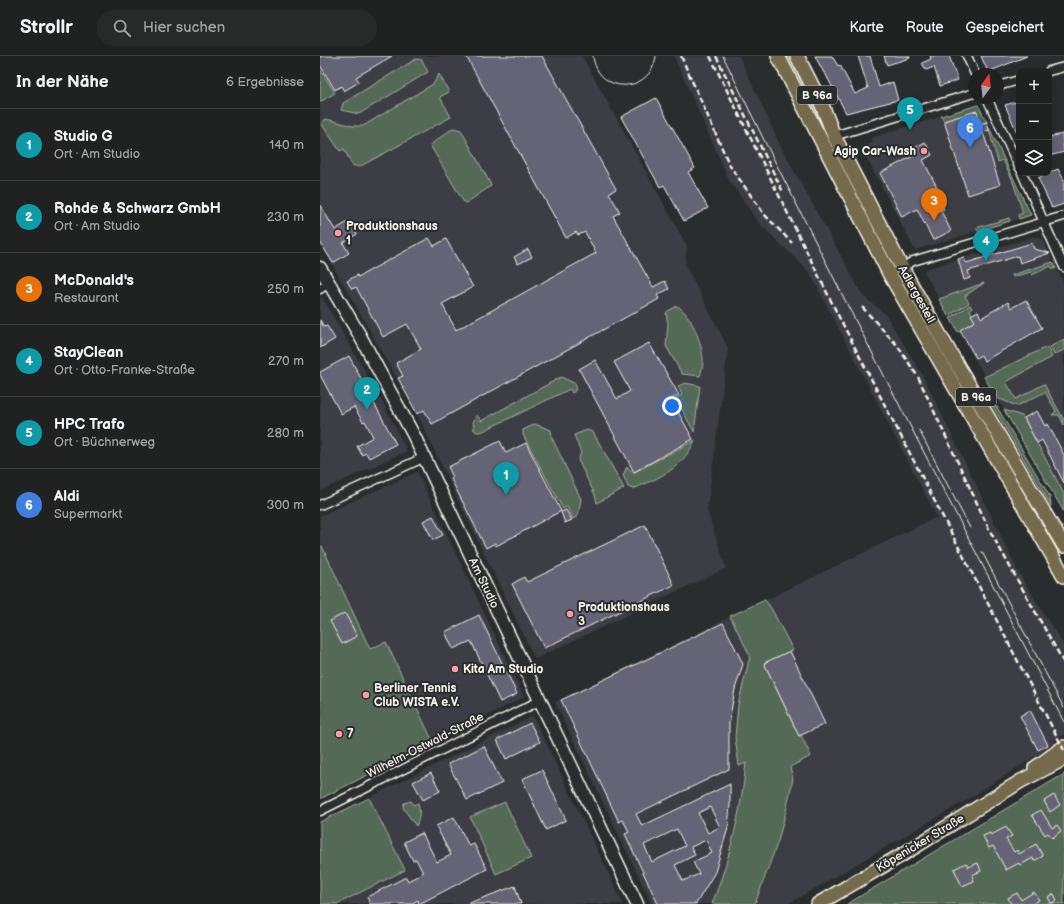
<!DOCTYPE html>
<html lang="de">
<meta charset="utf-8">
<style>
:root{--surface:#202222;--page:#282a2a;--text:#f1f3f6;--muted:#a2a4a5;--line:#3d3f40;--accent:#b45309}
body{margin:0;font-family:"Balsamiq Sans",sans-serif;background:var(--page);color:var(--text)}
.controls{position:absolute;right:12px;top:12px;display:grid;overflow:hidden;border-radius:8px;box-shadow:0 4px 16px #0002}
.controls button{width:36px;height:36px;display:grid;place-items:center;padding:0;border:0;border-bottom:1px solid var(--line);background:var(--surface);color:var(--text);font:20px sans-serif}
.compass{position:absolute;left:648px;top:12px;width:36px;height:36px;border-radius:50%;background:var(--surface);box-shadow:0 4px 16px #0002;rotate:15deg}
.you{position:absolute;left:352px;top:350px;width:14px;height:14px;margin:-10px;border:3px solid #fff;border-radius:50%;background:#1a73e8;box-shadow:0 0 0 6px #1a73e833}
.badge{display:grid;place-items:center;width:26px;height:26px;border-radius:50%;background:var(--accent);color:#fff;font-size:13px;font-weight:700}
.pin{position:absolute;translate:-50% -33px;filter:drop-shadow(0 1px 2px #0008)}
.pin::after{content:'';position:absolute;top:21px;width:14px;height:12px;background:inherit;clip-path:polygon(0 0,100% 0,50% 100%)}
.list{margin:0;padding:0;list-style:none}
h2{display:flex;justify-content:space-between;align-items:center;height:52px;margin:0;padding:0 16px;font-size:17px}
h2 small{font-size:13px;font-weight:400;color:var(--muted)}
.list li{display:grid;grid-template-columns:26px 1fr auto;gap:12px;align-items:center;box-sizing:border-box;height:72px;padding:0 16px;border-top:1px solid var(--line)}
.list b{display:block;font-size:15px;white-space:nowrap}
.list p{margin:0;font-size:13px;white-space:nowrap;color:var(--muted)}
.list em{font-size:13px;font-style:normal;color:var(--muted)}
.icon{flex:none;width:22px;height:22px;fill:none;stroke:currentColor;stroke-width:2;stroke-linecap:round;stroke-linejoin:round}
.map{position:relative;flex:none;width:744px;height:848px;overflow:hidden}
header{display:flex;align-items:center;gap:24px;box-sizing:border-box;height:56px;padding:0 20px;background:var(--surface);border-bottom:1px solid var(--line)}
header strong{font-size:19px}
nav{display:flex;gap:22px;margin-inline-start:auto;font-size:14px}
.search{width:280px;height:36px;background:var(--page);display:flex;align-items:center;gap:10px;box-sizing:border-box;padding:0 14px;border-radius:22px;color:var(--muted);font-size:15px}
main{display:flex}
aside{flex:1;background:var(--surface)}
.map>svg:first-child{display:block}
</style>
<header>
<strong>Strollr</strong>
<div class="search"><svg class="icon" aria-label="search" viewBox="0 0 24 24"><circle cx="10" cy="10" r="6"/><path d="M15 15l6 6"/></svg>Hier suchen</div>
<nav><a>Karte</a><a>Route</a><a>Gespeichert</a></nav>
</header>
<main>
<aside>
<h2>In der Nähe<small>6 Ergebnisse</small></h2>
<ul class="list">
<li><span class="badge" style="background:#0f9aa8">1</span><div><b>Studio G</b><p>Ort · Am Studio</p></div><em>140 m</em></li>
<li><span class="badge" style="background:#0f9aa8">2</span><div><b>Rohde &amp; Schwarz GmbH</b><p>Ort · Am Studio</p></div><em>230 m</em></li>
<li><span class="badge" style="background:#e8710a">3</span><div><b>McDonald's</b><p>Restaurant</p></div><em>250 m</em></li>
<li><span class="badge" style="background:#0f9aa8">4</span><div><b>StayClean</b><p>Ort · Otto-Franke-Straße</p></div><em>270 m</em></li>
<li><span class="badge" style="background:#0f9aa8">5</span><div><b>HPC Trafo</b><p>Ort · Büchnerweg</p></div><em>280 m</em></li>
<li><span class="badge" style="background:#3f7fe0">6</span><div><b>Aldi</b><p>Supermarkt</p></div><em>300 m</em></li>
</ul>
</aside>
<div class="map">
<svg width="744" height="848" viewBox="0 0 744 848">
<rect width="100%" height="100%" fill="#2a2d2e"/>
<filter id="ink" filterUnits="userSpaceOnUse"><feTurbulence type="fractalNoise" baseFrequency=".025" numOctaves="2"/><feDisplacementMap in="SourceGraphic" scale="8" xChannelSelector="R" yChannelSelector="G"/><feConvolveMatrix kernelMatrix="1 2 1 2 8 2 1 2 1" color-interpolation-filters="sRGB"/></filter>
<g filter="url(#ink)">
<g fill="#3c3e44">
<polygon points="0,0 262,0 367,190 365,208 408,292 387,454 406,512 215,603 97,358 0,187"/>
<polygon points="354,0 419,0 462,93 543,240 565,258 602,318 699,517 744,590 744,679 735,684 733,689 645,745 468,848 332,848 235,646 617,461 490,217 439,167 409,124"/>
<polygon points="658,49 711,159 595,194 541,91 553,87 551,82"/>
<polygon points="712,181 719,181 723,184 744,228 744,456 604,216 606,213"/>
<polygon points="2,241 63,347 87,395 0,435 0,243"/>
<polygon points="97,416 204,641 0,743 0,460"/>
<polygon points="213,660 303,848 0,848 0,766"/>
</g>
<g fill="#546a56" stroke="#a4ae9f">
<polygon points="464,0 468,0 573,205 570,206"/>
<polygon points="96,3 102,4 108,16 39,58 21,54 23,47"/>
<polygon points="0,13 15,37 0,46"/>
<polygon points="119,18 129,36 120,41 131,61 39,111 32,109 24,93 20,95 1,67 6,63 33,70 43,70 113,28"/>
<polygon points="658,49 667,66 660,68 656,55 624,65 621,60"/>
<polygon points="667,67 711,159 699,163 698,159 703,157 692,123 683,104 678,106"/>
<polygon points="133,72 141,74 170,127 171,130 146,147 143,145 110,89"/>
<polygon points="689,162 690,165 658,175 656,172"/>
<polygon points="733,206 736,212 733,213 731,210 712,219 711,216 693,221 692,219"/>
<polygon points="664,227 645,240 649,247 628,260 619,243"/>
<polygon points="650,249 652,252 650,254 655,265 638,276 630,262"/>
<path d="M357,250C371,257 383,289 383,305C383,310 381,316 380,320L362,318L346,290L348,268L346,257L348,255Z"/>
<polygon points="744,283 744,294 734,299 730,291"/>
<polygon points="727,291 732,301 686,326 696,343 724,328 744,364 744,369 739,359 732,359 736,355 725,336 697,350 677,342 664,321"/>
<polygon points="241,321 256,328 255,335 252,337 250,333 161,376 157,376 154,374 153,366 157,359 161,365"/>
<polygon points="365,327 380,330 374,376 356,343 362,339 358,330"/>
<polygon points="672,349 677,351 730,441 731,450"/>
<polygon points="684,354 702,360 704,362 744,438 744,456"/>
<polygon points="215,368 231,374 232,382 261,443 258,460 253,463 247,451 243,453 203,379 203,374"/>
<polygon points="267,374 273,376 304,432 277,447 275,439 258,404 261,397 254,379"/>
<path d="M375,384C362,413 341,421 313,433L308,431L303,419L307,411L308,414L310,413L313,417Z"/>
<polygon points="2,490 50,593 66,586 113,686 0,743 0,491"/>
<path d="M445,544L451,552L473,594L444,607L479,680L481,679L491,700L470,711L473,723L466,755L458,785L435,848H392C410,802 421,756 426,707L419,710L415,681L418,649L430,600L410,560Z"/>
<polygon points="744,718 744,848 527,848"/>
<polygon points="49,742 85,814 17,848 0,848 0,766"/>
<path d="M91,745L93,749L98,747C100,755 100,762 96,770L83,752L84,747Z"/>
<polygon points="185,746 211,802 176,818 150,761"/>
</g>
<g fill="#656476" stroke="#f4f1e8" fill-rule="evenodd">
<polygon points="0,0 72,0 36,21 39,26 24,35 21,30 15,34 0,9"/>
<polygon points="146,0 222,0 296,133 289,137 300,156 293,160 333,231 345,225 349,233 337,239 339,243 112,368 104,354 97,358 78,322 83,320 76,307 101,293 87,268 63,281 36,231 32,233 27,225 37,219 38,221 109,182 114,190 126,183 153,231 122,248 136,274 276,197 265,176 258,179 256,176 246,182"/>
<polygon points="495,0 512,0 518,10 520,9 535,38 548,32 538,0 550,0 559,31 573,26 578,44 526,57 505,17 504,17"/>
<polygon points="564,0 589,0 590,2 567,9"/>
<polygon points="610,0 629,0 638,24 620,30 614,11 606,14 602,7 611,3"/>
<polygon points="661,0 707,0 668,16"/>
<polygon points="336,42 375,112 368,116 388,152 364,165 344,129 340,131 301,61"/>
<polygon points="699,45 699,81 685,49"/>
<polygon points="657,55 660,68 667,66 669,74 663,76 680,129 648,139 624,65"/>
<polygon points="742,78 744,96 729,100 729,81"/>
<polygon points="605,86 612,99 603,104 619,135 616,136 624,153 621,155 631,175 613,184 597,153 582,161 560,117 599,97 596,91"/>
<polygon points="738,113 744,124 744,148 732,152 718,122"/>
<polygon points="0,149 15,174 29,165 37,178 23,187 29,197 13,207 0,186"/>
<polygon points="712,187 714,193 730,197 700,207 698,200 648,215 650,222 644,224 638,203 644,202 646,207"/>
<polygon points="208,193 212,201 198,208 194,201"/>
<polygon points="706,244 722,272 664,305 661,299 656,302 640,274 655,265 651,259 658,255 661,262 688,246 691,252"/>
<polygon points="0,264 4,271 7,270 15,283 0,292"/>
<polygon points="329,287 359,339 351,343 373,383 314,416 259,313 275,304 297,343 310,335 294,306"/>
<polygon points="29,300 76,388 49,402 46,397 42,399 37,390 53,381 45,365 43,366 34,351 21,358 0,319 0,316"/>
<polygon points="717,355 725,370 728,368 744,399 744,427 722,384 717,387 704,362"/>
<polygon points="180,385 186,397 206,387 241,455 176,490 175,487 166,492 131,423 133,421 128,411"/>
<polygon points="246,454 252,464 245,467 241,456"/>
<polygon points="113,460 123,479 113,484 103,465"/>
<polygon points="325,469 354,529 224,592 192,528 204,521 207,526"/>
<polygon points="25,557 37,580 22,588 10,565"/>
<polygon points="159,559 197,638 180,646 151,585 133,593 125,576"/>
<path d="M403,567L423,608L415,633L409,666V713L316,758L322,770L410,728V749L408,772L395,816L376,848H338L305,778L309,776L303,764L299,766L241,644ZM390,751L400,771L388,777L378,757ZM357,773L365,790L332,806L324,789ZM386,784L392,797L373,806L379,818L363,825L355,809L375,799L371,791Z"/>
<polygon points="470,595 505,668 479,680 444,607"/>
<polygon points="710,654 728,689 718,694 700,660"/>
<polygon points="210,667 220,686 186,703 177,684"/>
<polygon points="164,690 182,727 147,744 128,708"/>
<polygon points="222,714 246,764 226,774 202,723"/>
<polygon points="111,717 120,735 103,744 93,726"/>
<polygon points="734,739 740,749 730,756 724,745"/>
<polygon points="721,754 732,772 737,769 741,775 732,782 728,777 725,779 712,759"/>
<polygon points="134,761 149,790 154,788 167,813 99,848 98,844 91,848 50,848 47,841 86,821 88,825 103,817 96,803 93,805 84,786 102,777 117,806 131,799 116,770"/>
<polygon points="686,771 692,780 686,783 694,796 697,794 699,798 716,788 723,800 714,805 713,802 700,809 699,807 686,814 673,790 669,792 663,780 670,777 671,779"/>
<polygon points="646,807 648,811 658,807 661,815 652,819 654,825 642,830 634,813"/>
<polygon points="195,830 201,848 149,848 149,847"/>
<polygon points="714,836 719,844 713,848 691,848 688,842 697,837 701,844"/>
<polygon points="734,838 737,845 731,847 728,841"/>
</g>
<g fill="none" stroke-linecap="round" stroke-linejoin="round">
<g stroke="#f4f1e8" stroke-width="11">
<g id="street">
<polyline points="647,0 655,18"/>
<polyline points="729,15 744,11"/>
<polyline points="678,30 699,24"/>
<polyline points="667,42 699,111"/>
<polyline points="514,80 654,37"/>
<polyline points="702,117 744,211"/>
<polyline points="582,212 593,205 744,160"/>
<polyline points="0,233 9,227"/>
<polyline points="0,449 105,401"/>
<polyline points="0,755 221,644"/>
</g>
</g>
<g stroke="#f4f1e8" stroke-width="15">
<polyline id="secondary" points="0,212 39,278 94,380 317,848"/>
</g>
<g stroke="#f4f1e8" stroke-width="16">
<g id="primary">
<polyline points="458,0 570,219 744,520"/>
<polyline points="477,0 502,49 514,80 582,212 629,295 744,490"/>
<polyline points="715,712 744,691"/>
<polyline points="498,848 585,797 701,725 744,703"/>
</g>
</g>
<use href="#street" stroke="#2a2d2e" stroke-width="8"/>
<use href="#secondary" stroke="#2a2d2e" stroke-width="12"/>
<use href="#primary" stroke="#756b4b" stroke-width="13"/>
<g stroke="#f4f1e8" stroke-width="1">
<path d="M273,0C277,39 331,39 336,0"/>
<polyline points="403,0 444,84 530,254 744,666"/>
<polyline points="599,374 650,472"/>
<polyline points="662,496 744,652"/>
</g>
<g stroke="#f4f1e8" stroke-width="2.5" stroke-dasharray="6 3" stroke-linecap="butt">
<polyline points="361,0 410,110 444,158 472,187"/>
<polyline points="390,0 518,259 744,694"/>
<polyline points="396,0 463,136"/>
<polyline points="542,251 577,289 598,321 670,475 744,607"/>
</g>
</g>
</g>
<g fill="#ff9aa2" stroke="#2a2d2e" stroke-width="1.5">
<circle cx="604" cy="95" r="4"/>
<circle cx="18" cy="177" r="4"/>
<circle cx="250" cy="558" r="4"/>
<circle cx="135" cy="613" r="4"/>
<circle cx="46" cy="639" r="4"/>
<circle cx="19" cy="678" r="4"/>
</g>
<g text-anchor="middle" stroke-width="4" stroke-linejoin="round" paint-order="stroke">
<g fill="#2a2d2e" stroke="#b7b6b0" stroke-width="1">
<rect x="477" y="30" width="40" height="18" rx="3"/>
<rect x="636" y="332" width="40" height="18" rx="3"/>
</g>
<g font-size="11" font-weight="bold" fill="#f4f1e8">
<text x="497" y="43">B 96a</text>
<text x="656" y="345">B 96a</text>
</g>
<g font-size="12" font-weight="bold" fill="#f4f1e8" stroke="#2a2d2e" text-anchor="start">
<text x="596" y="99" text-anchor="end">Agip Car-Wash</text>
<text x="26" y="174">Produktionshaus<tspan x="26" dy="14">1</tspan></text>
<text x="258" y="555">Produktionshaus<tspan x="258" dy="14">3</tspan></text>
<text x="143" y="617">Kita Am Studio</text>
<text x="54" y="636">Berliner Tennis<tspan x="54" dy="14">Club WISTA e.V.</tspan></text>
<text x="27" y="682">7</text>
</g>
<g font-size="12" fill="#f4f1e8" stroke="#2a2d2e">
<text transform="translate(597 238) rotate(61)" y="4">Adlergestell</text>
<text transform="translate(164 527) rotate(64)" y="4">Am Studio</text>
<text transform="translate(105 689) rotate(-27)" y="4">Wilhelm-Ostwald-Straße</text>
<text transform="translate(600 787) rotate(-31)" y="4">Köpenicker Straße</text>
</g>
</g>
</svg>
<div class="controls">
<button>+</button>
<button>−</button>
<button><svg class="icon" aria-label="layers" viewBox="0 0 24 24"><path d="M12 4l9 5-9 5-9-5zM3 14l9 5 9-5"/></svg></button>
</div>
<svg class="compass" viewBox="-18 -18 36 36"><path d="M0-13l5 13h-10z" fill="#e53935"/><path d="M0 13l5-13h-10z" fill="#a2a4a5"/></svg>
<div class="you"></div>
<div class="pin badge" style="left:186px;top:439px;background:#0f9aa8">1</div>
<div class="pin badge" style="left:47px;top:354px;background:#0f9aa8">2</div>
<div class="pin badge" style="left:614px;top:165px;background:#e8710a">3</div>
<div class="pin badge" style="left:666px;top:205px;background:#0f9aa8">4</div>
<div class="pin badge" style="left:590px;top:74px;background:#0f9aa8">5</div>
<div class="pin badge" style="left:650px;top:92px;background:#3f7fe0">6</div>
</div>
</main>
